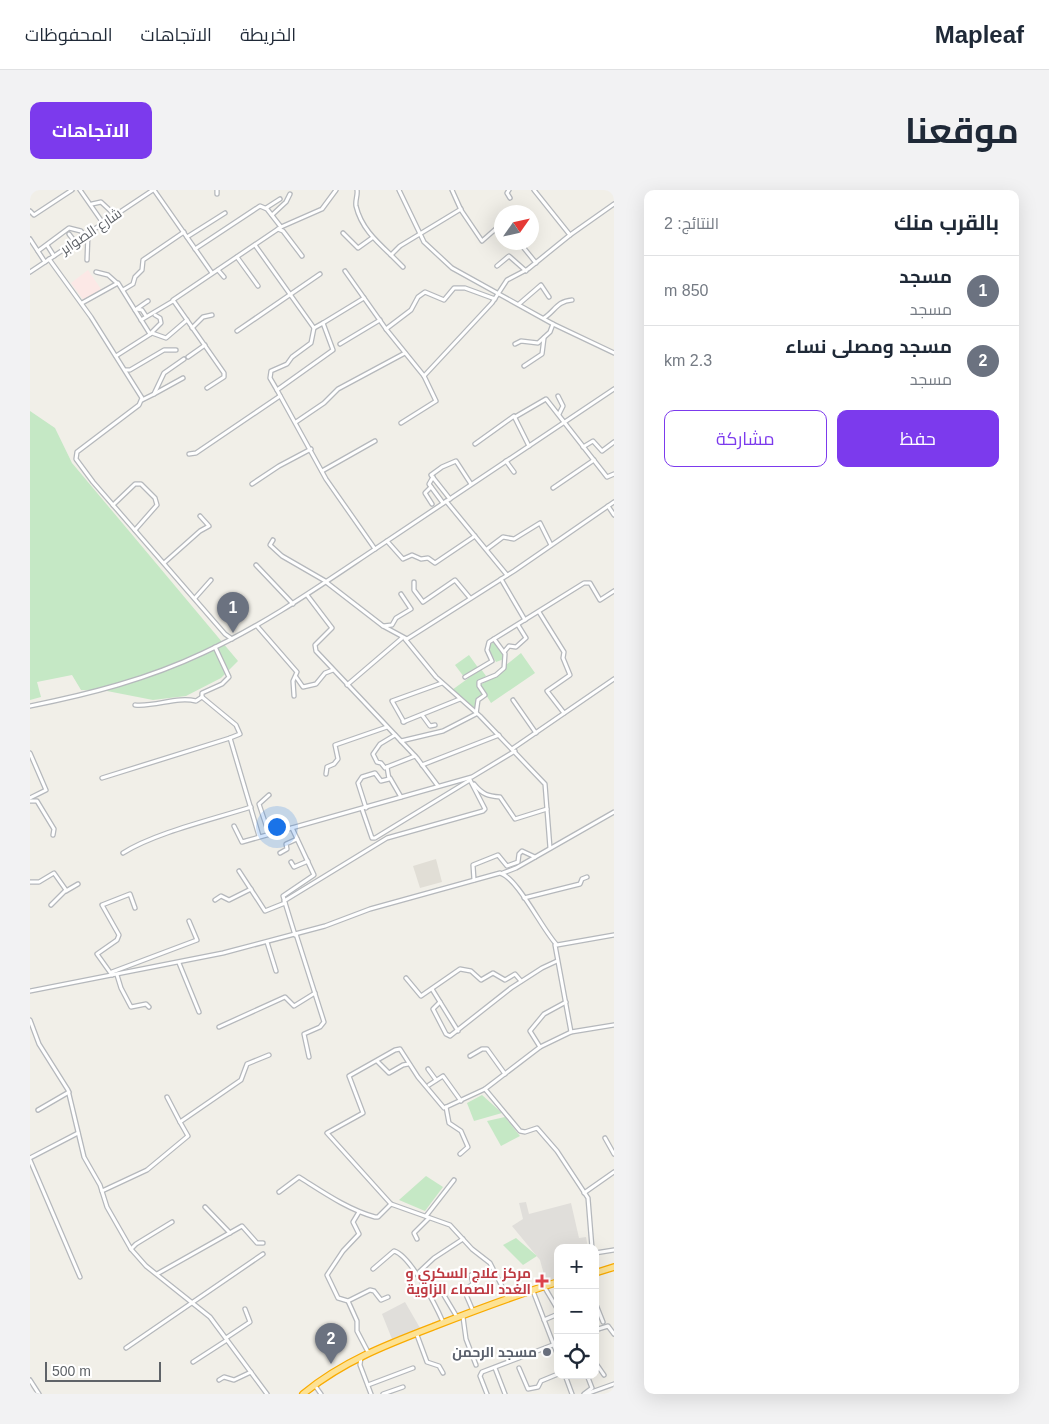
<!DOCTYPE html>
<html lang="ar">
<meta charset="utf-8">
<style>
:root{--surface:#fff;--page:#f2f2f3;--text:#1f2937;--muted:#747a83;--line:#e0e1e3;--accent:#7c3aed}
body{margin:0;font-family:Helvetica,Cairo,sans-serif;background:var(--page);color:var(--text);direction:rtl}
.controls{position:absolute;right:15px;bottom:15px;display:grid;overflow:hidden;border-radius:10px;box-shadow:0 5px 20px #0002}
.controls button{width:45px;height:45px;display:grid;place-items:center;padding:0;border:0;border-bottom:1px solid var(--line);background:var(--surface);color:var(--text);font:25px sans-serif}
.compass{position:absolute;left:464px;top:15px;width:45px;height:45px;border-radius:50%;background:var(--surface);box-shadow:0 5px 20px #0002;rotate:56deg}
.scale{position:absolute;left:15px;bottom:12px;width:116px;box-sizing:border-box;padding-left:5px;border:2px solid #5f6368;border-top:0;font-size:14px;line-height:18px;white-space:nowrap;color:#5f6368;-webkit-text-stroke:4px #fff;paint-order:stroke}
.you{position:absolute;left:246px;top:636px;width:18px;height:18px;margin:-12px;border:4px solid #fff;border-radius:50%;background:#1a73e8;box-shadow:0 0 0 8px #1a73e833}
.badge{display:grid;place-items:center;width:32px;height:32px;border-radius:50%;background:var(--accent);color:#fff;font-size:16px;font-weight:700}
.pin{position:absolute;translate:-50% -41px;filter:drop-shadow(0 1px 2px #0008)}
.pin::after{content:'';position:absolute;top:26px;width:18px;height:15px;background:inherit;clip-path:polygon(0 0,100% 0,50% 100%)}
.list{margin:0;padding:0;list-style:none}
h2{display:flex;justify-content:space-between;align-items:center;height:65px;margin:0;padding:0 20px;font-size:21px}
h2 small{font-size:16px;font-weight:400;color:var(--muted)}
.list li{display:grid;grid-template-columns:32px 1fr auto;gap:15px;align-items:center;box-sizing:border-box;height:70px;padding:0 20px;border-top:1px solid var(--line)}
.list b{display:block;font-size:19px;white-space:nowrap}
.list p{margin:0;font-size:16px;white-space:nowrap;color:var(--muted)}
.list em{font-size:16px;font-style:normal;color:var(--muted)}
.actions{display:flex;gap:10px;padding:15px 20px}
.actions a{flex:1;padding:11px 0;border:1px solid var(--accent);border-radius:10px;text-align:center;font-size:18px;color:var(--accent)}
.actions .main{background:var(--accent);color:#fff}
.icon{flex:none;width:28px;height:28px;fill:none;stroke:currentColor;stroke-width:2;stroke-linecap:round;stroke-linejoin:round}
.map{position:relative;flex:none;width:584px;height:1204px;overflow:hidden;direction:ltr;border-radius:10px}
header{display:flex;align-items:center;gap:30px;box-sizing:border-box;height:70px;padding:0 25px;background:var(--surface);border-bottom:1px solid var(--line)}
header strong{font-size:24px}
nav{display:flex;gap:28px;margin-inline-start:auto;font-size:18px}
.intro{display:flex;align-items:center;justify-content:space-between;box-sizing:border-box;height:120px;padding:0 30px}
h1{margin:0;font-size:35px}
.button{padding:12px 22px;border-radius:10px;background:var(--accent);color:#fff;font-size:18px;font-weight:700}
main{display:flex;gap:30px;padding:0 30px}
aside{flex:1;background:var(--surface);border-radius:10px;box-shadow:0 5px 20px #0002}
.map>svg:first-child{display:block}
</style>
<header>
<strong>Mapleaf</strong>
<nav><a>الخريطة</a><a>الاتجاهات</a><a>المحفوظات</a></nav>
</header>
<div class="intro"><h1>موقعنا</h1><a class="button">الاتجاهات</a></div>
<main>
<aside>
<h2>بالقرب منك<small>النتائج: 2</small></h2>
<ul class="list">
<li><span class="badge" style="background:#6b7280">1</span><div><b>مسجد</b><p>مسجد</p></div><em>850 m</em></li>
<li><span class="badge" style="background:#6b7280">2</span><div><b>مسجد ومصلى نساء</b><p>مسجد</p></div><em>2.3 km</em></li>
</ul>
<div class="actions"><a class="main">حفظ</a><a>مشاركة</a></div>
</aside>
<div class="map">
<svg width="584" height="1204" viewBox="0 0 584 1204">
<rect width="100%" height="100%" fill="#f1efe8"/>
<g fill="#e0deda">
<polygon points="496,1012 499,1024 541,1013 549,1048 556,1047 558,1058 528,1058 528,1089 516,1092 510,1070 482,1036 493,1029 489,1013"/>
<polygon points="375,1112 390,1138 362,1149 352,1124"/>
</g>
<polygon fill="#e1ded6" points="406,669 412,692 390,698 383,676"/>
<polygon fill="#fce8e6" points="58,80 71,99 54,111 41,93"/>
<g fill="#c5e8c5">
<polygon points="0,221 25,238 42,273 208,471 191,488 156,506 123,510 77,501 51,500 42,485 7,492 11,507 0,510"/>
<polygon points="464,451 474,463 474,469 466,472 458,458"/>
<polygon points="491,463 505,483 461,513 450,495 474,481 476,475"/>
<polygon points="439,465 449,479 434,487 425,475"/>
<polygon points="451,479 456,486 448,492 447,497 453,505 447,510 448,521 422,500"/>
<polygon points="452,905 472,923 444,931 437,913"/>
<polygon points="475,927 490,946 471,956 457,931"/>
<polygon points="396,986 413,997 395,1021 369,1010"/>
<polygon points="486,1048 507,1066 493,1075 473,1055"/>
</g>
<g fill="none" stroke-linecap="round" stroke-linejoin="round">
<g stroke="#b5b8bc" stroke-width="5.5">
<g id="minor">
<polyline points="50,0 73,33"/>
<polyline points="124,0 182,83"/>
<path d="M327,0C328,5 325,10 326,16C331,37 345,50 361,65L370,56L431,19"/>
<polyline points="369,0 394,52 422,78 523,134 584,163"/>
<polyline points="422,0 431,20 452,51 469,36 472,36"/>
<polyline points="479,0 477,3 480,8"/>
<polyline points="504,0 540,45"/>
<polyline points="187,4 187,0"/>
<polyline points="62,14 71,12 85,25"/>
<polyline points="236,18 250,9"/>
<polyline points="0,21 4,25 42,0"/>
<polyline points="242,25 256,12 260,4"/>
<polyline points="248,39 253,41 272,66"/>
<polyline points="313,43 328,58 342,48"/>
<polyline points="39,44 45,52"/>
<polyline points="157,47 195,23"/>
<polyline points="0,49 15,72"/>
<polyline points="489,52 506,73"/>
<polyline points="17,55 24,66"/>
<polyline points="225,55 284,138 293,133 303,160 247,200 296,289 345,359"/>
<polyline points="165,59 230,16 237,19 251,37"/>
<polyline points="8,61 39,38 51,41 54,46"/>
<polyline points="361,65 373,77"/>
<polyline points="207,67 228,96"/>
<polyline points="19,69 61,127 112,208 109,215 47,262 46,269 63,292 195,444 202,449"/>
<polyline points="57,70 58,44"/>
<polyline points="467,76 479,66 496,81"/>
<polyline points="188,80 194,87"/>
<polyline points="315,81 356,139 394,186"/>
<polyline points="0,82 123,0"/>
<polyline points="66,82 78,85 87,93"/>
<polyline points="93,100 103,94 105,87 112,80 113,70 154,42"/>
<polyline points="52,113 88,93 120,144"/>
<polyline points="489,114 511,95 519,107"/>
<polyline points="107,119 112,120 116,126"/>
<polyline points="105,120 118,111"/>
<path d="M514,128C525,121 527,111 542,110"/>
<polyline points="111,130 143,111"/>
<polyline points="293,133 334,108"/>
<polyline points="162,138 173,127 182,125"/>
<polyline points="356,139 381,120 388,107 395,102 414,110 424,98 435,98 465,109"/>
<polyline points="207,141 290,84"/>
<polyline points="121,143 131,133 130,128 125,125"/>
<polyline points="310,154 350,130"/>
<polyline points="485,154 491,151 508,153 520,142 523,134"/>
<polyline points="86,166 122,143 136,148 157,130"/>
<polyline points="158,167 175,155"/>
<polyline points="494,176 512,164 514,148"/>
<polyline points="95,180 100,180 134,160 146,160"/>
<polyline points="177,198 194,187 194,183 143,110 251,37 292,19 306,0"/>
<polyline points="247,200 240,188 241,181 257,174 262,167 281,153 284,138"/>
<polyline points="124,204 153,188"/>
<polyline points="528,206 533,216 529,224"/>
<polyline points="112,210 124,204 134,183 154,169"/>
<polyline points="485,227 516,209 577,287 584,284"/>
<polyline points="266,232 294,213 308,199 375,163"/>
<polyline points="371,233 406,211 394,186 462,113 477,90 498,79 540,45 584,14"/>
<polyline points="445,254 484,226 499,256"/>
<polyline points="553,257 563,251 572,261 584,252"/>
<polyline points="159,264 166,263 250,206"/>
<polyline points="476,271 484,282"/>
<polyline points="292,281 345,251"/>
<polyline points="403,287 399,294 413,313"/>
<polyline points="222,294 249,276 281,259"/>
<polyline points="401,297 395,303 402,314"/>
<polyline points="523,298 564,270"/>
<polyline points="420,309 401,285 412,277 426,271 441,294"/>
<polyline points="416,311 477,385"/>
<polyline points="83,315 105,294 111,294 125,308 127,315 105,340"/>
<polyline points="578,316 584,325"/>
<polyline points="243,350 240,355 252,366 297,392"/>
<polyline points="357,351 373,369 382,365 391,369 398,368 405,373 445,346"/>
<polyline points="457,359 473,347 484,349 510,333 521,355"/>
<polyline points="134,373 170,341 179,336 170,326"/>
<polyline points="226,375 263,414"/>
<polyline points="471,389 495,430"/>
<polyline points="296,392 353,436 377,449 484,381 584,312"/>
<polyline points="384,392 384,400 393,412 425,390 440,408"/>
<polyline points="277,405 302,438 285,455 286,461 387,568 408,596"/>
<polyline points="165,408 181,390"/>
<polyline points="509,422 534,462 533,468 540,485 517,501 534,523"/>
<polyline points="227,436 267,482 263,491 264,506"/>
<polyline points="353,436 362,435 366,428 381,419 371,404"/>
<polyline points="375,449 406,487 450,526 515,594 520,658"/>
<polyline points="474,462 479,456 486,457 496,448 488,435"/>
<polyline points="266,487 273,497 286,494 295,483 303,480"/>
<polyline points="435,487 462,471 457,460 459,452 554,393 560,393 570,410 584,401"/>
<polyline points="317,495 372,448"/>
<polyline points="172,507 172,503 192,494 199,487 185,457"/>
<polyline points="483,510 506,543"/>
<path d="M105,515C126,517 147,506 166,511L172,507L206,535L210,544L200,548L229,646"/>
<path d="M0,516C60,504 118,489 173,463C236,434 291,395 348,357C427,305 505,251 584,199"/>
<polyline points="392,525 400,536 405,535"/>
<polyline points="373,532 430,509"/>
<polyline points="374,532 362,511 412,493"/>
<polyline points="371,551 413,541 446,524 448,510 455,505 449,496 449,492 466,485 474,478 475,464 464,449"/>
<polyline points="482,559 584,489"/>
<polyline points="0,563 16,600 0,608"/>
<polyline points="392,575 469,545"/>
<polyline points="357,577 385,566"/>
<polyline points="296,584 297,577 304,574 308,569 305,555 357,537"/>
<polyline points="72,588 200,548"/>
<polyline points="360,588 371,607"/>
<path d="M444,594C453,605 458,606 470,607L485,629L517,619"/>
<polyline points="239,605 229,614 239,644"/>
<polyline points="0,611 7,611 24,639 23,645"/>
<polyline points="336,618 328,593 332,587 345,583 351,591 359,589 357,577 355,578 351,573 347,572 343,564 350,554 365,545"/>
<polyline points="332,619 342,648 345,648 440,590"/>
<polyline points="204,636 212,652 442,587 485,561"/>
<polyline points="262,638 284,685 253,706 265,745"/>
<path d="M93,663C124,643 184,629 221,617"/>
<polyline points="250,663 257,659 256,654 267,649"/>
<polyline points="261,672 264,677 278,671"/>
<polyline points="209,681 235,721 255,713"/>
<polyline points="473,683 486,678 584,622"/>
<polyline points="444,690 443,675 468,665 477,676 488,672 489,664 492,661 505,667"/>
<polyline points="0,692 9,692 24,683 36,700 21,715"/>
<polyline points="36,701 48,694"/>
<polyline points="494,708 550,694 552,689 557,687"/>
<polyline points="185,710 191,706 199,710 221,699"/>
<polyline points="254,711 357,648 453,621 455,619 440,590"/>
<polyline points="266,744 294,832 290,837 274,844 279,867"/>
<polyline points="237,752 246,781"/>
<polyline points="149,773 169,822"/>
<polyline points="82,782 167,750 159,731"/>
<polyline points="82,785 67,764 87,750 89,745 72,715 100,704 105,718"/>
<polyline points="87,785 91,798 101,817 116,814 119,817"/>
<polyline points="376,788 391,806 430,779 441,781 451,790 463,783 475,790 485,784 491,791"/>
<polyline points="402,799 428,841"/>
<path d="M0,801L193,763L295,736L340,719L470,683C488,688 513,741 527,755L584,745"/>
<polyline points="410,812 403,819 416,844 420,846 481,798 512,778 527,771"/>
<polyline points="0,830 9,854 38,900 54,967 70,995 77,1017 101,1059 116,1076 180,1127 237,1204"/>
<polyline points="189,837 255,807 264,816 285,803"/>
<polyline points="541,842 584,835"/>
<polyline points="510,857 500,841 514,824 536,812"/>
<polyline points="440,866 452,859 457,859 475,884"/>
<polyline points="347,871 359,883 373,875 378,874"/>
<polyline points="398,879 406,890"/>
<polyline points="399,895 413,886 431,911"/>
<polyline points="455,899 490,941 495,942 507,938 527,961 558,1008 562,1058"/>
<polyline points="137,907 150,932"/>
<polyline points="416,917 419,933 431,941 438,957 430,964"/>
<polyline points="8,920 39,902"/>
<polyline points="575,948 584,964"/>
<polyline points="0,968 48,943"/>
<polyline points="0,970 50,1087"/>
<polyline points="72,1001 117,980 158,946 150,932 211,890 217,874 239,865"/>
<path d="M249,1002L269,987C293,1002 317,1019 345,1027H348L361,1014"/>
<polyline points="554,1003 584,982"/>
<polyline points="175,1017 200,1043"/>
<polyline points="396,1026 424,990"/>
<polyline points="387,1049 384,1043 399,1028"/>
<polyline points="101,1059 106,1054 142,1032"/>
<polyline points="565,1063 584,1060"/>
<path d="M343,1079L364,1061C380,1065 406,1116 413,1132"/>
<polyline points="127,1084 212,1036 227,1053 233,1053"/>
<polyline points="441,1085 443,1094 434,1100 443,1121"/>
<polyline points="389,1088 389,1082 404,1068 433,1049"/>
<polyline points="409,1097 427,1127"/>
<polyline points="515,1098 528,1120"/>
<polyline points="503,1101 528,1166"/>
<polyline points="478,1108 460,1073 442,1059 420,1035 361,1014 297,943 333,923 319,886 365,860 370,859 388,887 414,918 455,899 510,857 541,842 525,755"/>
<polyline points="318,1111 308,1108 297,1085 313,1061 329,1044 323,1032 329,1022"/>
<polyline points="565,1112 573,1132"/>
<polyline points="433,1127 436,1149 446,1175"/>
<polyline points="514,1130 528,1124"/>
<polyline points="565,1140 578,1136 584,1144"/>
<polyline points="387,1145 397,1172 409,1176 413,1183"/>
<polyline points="196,1148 220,1132 215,1119"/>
<polyline points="96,1158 233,1064"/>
<polyline points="338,1162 327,1141 327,1131 318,1111 340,1100 344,1101 351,1110 358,1107"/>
<polyline points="331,1167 330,1175 341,1204"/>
<polyline points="163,1172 197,1150"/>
<polyline points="565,1172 574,1185"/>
<polyline points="465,1178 475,1204"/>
<polyline points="489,1178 498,1199 508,1197 511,1191 528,1184"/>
<polyline points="535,1185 542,1204"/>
<polyline points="0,1190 9,1204"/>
<polyline points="189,1190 194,1187 204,1190 221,1182"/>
<polyline points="338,1195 383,1178"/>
<polyline points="286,1197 291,1204"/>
<polyline points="353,1204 373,1197"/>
<polyline points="457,1204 450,1186 452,1182 528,1153"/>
<polyline points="554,1204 562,1198 557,1185"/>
<polyline points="556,1204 584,1194"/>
</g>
</g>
<g stroke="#f9ab00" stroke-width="8">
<g id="highway">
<polyline points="565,1083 584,1077"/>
<path d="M273,1204C313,1171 358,1154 405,1136C446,1120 486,1105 528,1092"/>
</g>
</g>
<use href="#minor" stroke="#fff" stroke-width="3"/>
<use href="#highway" stroke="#fde293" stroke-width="5.5"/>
</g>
<path fill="#e0444e" stroke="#fff" stroke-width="2" d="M509.5 1083.5h5v5h5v5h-5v5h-5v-5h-5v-5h5z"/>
<circle fill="#6b7280" stroke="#fff" stroke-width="2" cx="517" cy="1162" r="5"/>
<g text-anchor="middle" stroke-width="4.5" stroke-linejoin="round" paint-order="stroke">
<g font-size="14" fill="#5f6368" stroke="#fff">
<text transform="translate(61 41) rotate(-34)" y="5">شارع الصوابر</text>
</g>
<g font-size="14" font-weight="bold" fill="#be3a42" stroke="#fff" text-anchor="end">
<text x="501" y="1088">مركز علاج السكري و<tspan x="501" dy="16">الغدد الصماء الزاوية</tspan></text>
</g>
<g font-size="14" font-weight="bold" fill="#5b616d" stroke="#fff" text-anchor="end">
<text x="507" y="1167">مسجد الرحمن</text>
</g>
</g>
</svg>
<div class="controls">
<button>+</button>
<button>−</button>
<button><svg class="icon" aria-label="locate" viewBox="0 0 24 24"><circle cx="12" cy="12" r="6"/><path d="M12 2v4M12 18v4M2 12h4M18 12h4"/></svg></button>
</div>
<svg class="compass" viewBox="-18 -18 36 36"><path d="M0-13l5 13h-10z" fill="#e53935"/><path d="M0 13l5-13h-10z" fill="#747a83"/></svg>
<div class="scale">500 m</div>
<div class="you"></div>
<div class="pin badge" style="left:203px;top:443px;background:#6b7280">1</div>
<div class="pin badge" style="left:301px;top:1174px;background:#6b7280">2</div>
</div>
</main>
